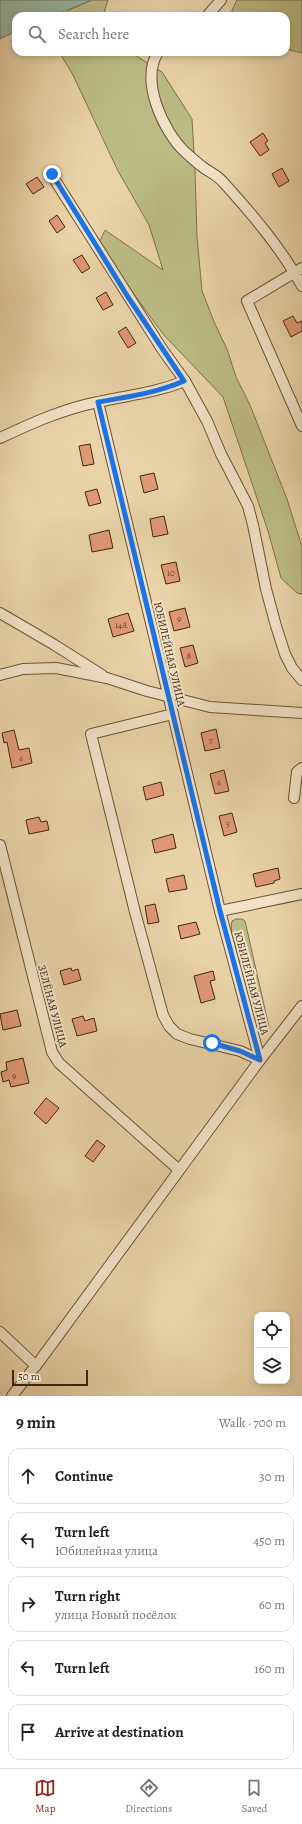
<!DOCTYPE html>
<meta charset="utf-8">
<style>
:root{--surface:#fff;--page:#f6f6f6;--text:#222;--muted:#767676;--line:#e0e0e0;--accent:#8f2418}
body{margin:0;font-family:Alegreya,serif;background:var(--page);color:var(--text)}
.controls{position:absolute;right:12px;bottom:12px;display:grid;overflow:hidden;border-radius:8px;box-shadow:0 2px 6px #0003}
.controls button{width:36px;height:36px;display:grid;place-items:center;padding:0;border:0;border-bottom:1px solid var(--line);background:var(--surface);color:var(--text);font:20px sans-serif}
.scale{position:absolute;left:12px;bottom:10px;width:76px;box-sizing:border-box;padding-left:4px;border:2px solid #3f2715;border-top:0;font-size:11px;line-height:14px;white-space:nowrap;color:#3f2715;-webkit-text-stroke:3px #f1e2c6;paint-order:stroke}
.stop{position:absolute;width:12px;height:12px;margin:-9px;border:3px solid #1a73e8;border-radius:50%;background:#fff}
.stop.end{background:#1a73e8;border-color:#fff;box-shadow:0 1px 4px #0008}
.list{margin:0;padding:0;list-style:none}
h2{display:flex;justify-content:space-between;align-items:center;height:52px;margin:0;padding:0 16px;font-size:17px}
h2 small{font-size:13px;font-weight:400;color:var(--muted)}
.list li{display:grid;grid-template-columns:26px 1fr auto;gap:12px;align-items:center;box-sizing:border-box;height:56px;margin:0 8px 8px;padding:0 8px;border:1px solid var(--line);border-radius:12px}
.list b{display:block;font-size:15px;white-space:nowrap}
.list p{margin:0;font-size:13px;white-space:nowrap;color:var(--muted)}
.list em{font-size:13px;font-style:normal;color:var(--muted)}
.icon{flex:none;width:22px;height:22px;fill:none;stroke:currentColor;stroke-width:2;stroke-linecap:round;stroke-linejoin:round}
.map{position:relative;flex:none;width:302px;height:1396px;overflow:hidden}
.search{position:absolute;background:var(--surface);box-shadow:0 2px 6px #0003;left:12px;right:12px;top:12px;height:44px;display:flex;align-items:center;gap:10px;box-sizing:border-box;padding:0 14px;border-radius:12px;color:var(--muted);font-size:15px}
.sheet{height:372px;background:var(--surface)}
nav{display:flex;justify-content:space-around;align-items:center;box-sizing:border-box;height:56px;border-top:1px solid var(--line);background:var(--surface);font-size:11px;color:var(--muted)}
nav a{display:grid;justify-items:center;gap:2px}
nav .on{color:var(--accent)}
.map>svg:first-child{display:block}
</style>
<div class="map">
<svg width="302" height="1396" viewBox="0 0 302 1396">
<rect width="100%" height="100%" fill="#ead3a8"/>
<filter id="stains"><feTurbulence type="fractalNoise" baseFrequency=".005" numOctaves="4"/><feColorMatrix values="0 0 0 0 .2 0 0 0 0 .09 0 0 0 0 .02 0 0 0 .5 -.17"/></filter>
<radialGradient id="worn" r=".72"><stop offset=".6" stop-color="#630" stop-opacity="0"/><stop offset="1" stop-color="#630" stop-opacity=".3"/></radialGradient>
<g fill="#bbbb84" stroke="#7d714c">
<polygon points="92,0 108,0 103,16 66,16 69,10"/>
<polygon points="237,0 302,0 302,53 286,49 286,16 232,16 232,10"/>
<polygon points="59,52 91,52 91,54 98,52 130,52 162,72 192,119 195,170 197,237 202,291 215,324 227,349 236,377 250,405 287,499 302,547 302,594 297,593 281,578 268,531 223,397 163,334 98,245 105,230 163,270 149,225 118,171 72,73"/>
<path d="M236,919H242L245,921L269,1027C266,1032 264,1035 258,1035L231,928L232,921Z"/>
</g>
<polygon fill="#98b8a6" stroke="#747e6c" points="0,0 92,0 53,16 16,16 16,31 0,39"/>
<g fill="#e09974" stroke="#3f2715">
<polygon points="263,133 268,141 265,143 269,150 260,156 250,142"/>
<polygon points="282,168 289,181 279,187 272,174"/>
<polygon points="37,177 44,187 33,194 26,184"/>
<polygon points="57,215 65,227 57,233 49,221"/>
<polygon points="82,255 90,268 82,273 73,260"/>
<polygon points="106,292 113,305 103,310 96,298"/>
<polygon points="293,316 297,323 302,321 302,331 291,337 283,321"/>
<polygon points="126,327 136,343 128,348 118,332"/>
<polygon points="90,444 94,464 83,466 79,446"/>
<polygon points="154,473 158,489 144,493 140,476"/>
<polygon points="97,489 101,503 89,506 85,492"/>
<polygon points="164,516 168,534 153,537 150,519"/>
<polygon points="109,530 113,548 92,552 89,535"/>
<polygon points="176,562 180,581 166,584 161,565"/>
<polygon points="185,608 190,627 174,631 169,612"/>
<polygon points="128,613 134,631 113,637 108,619"/>
<polygon points="193,645 198,663 185,667 180,648"/>
<polygon points="216,729 220,748 205,751 201,733"/>
<polygon points="14,730 19,750 29,748 32,763 12,768 7,742 4,743 2,733"/>
<polygon points="224,770 229,791 215,794 210,774"/>
<polygon points="161,782 164,795 146,800 143,787"/>
<polygon points="232,813 237,832 224,836 219,816"/>
<polygon points="39,817 41,822 47,821 49,830 29,834 26,820"/>
<polygon points="173,834 176,848 155,853 152,840"/>
<polygon points="278,868 280,879 274,881 274,883 256,887 253,874"/>
<polygon points="184,875 187,889 169,892 166,879"/>
<polygon points="155,904 159,922 148,924 145,906"/>
<polygon points="196,922 200,934 181,939 178,926"/>
<polygon points="71,968 72,971 78,969 81,980 64,985 60,971"/>
<polygon points="213,971 215,980 210,981 215,999 201,1003 194,976"/>
<polygon points="17,1010 21,1026 3,1030 0,1014"/>
<polygon points="83,1016 85,1021 94,1018 97,1031 77,1036 72,1019"/>
<polygon points="23,1058 29,1083 11,1087 9,1080 3,1082 1,1072 7,1070 6,1062"/>
<polygon points="46,1098 59,1108 46,1124 34,1113"/>
<polygon points="97,1140 105,1146 93,1162 85,1156"/>
</g>
<g fill="none" stroke-linecap="round" stroke-linejoin="round">
<g stroke="#6a523a" stroke-width="12">
<g id="minor">
<polyline points="207,16 221,0"/>
<path d="M158,52C140,81 163,131 185,152C191,157 197,163 204,168C211,173 217,175 223,182C252,214 281,248 302,286"/>
<polyline points="51,174 162,349 185,381 207,421 221,454 248,506 253,525 266,589 276,626 285,654 292,668 302,680"/>
<polyline points="302,268 247,301 302,426"/>
<polyline points="98,402 220,911 260,1060"/>
<path d="M0,438C32,423 63,409 98,402C129,395 155,393 185,381"/>
<polyline points="0,613 53,644 102,675"/>
<polyline points="0,675 23,669 56,668 107,678 147,691 210,707 302,713"/>
<polyline points="173,714 91,734 135,912 163,1015 169,1026 177,1034 190,1039 240,1051 260,1060"/>
<polyline points="294,798 297,772 302,768"/>
<polyline points="0,845 52,1052 59,1063 179,1170"/>
<polyline points="220,911 302,894"/>
<polyline points="0,1332 36,1366"/>
<polyline points="12,1396 41,1359 260,1060 302,1006"/>
</g>
</g>
<use href="#minor" stroke="#f1e2c6" stroke-width="10"/>
</g>
<g fill="none" stroke-linecap="round" stroke-linejoin="round">
<path stroke="#1a73e8" stroke-width="5" d="M52,174L128,297L184,381C156,393 128,397 98,402L220,911L260,1060L240,1051L212,1043"/>
</g>
<g text-anchor="middle" stroke-width="4" stroke-linejoin="round" paint-order="stroke">
<g font-size="9" fill="#67442d">
<text x="171" y="576">10</text>
<text x="179" y="622">9</text>
<text x="121" y="628">14А</text>
<text x="189" y="659">8</text>
<text x="211" y="743">7</text>
<text x="21" y="761">6</text>
<text x="219" y="785">6</text>
<text x="228" y="827">5</text>
<text x="14" y="1079">9</text>
</g>
<g font-size="11" fill="#3f2715" stroke="#f1e2c6">
<text transform="translate(170 654) rotate(77)" y="4">ЮБИЛЕЙНАЯ УЛИЦА</text>
<text transform="translate(252 983) rotate(75)" y="4">ЮБИЛЕЙНАЯ УЛИЦА</text>
<text transform="translate(53 1006) rotate(75)" y="4">ЗЕЛЁНАЯ УЛИЦА</text>
</g>
</g>
<rect width="100%" height="100%" filter="url(#stains)"/>
<rect width="100%" height="100%" fill="url(#worn)"/>
</svg>
<div class="controls">
<button><svg class="icon" aria-label="locate" viewBox="0 0 24 24"><circle cx="12" cy="12" r="6"/><path d="M12 2v4M12 18v4M2 12h4M18 12h4"/></svg></button>
<button><svg class="icon" aria-label="layers" viewBox="0 0 24 24"><path d="M12 4l9 5-9 5-9-5zM3 14l9 5 9-5"/></svg></button>
</div>
<div class="scale">50 m</div>
<div class="stop" style="left:212px;top:1043px"></div>
<div class="stop end" style="left:52px;top:174px"></div>
<div class="search"><svg class="icon" aria-label="search" viewBox="0 0 24 24"><circle cx="10" cy="10" r="6"/><path d="M15 15l6 6"/></svg>Search here</div>
</div>
<section class="sheet">
<h2>9 min<small>Walk · 700 m</small></h2>
<ul class="list">
<li><svg class="icon" aria-label="ahead" viewBox="0 0 24 24"><path d="M12 20V5M6 11l6-6 6 6"/></svg><div><b>Continue</b></div><em>30 m</em></li>
<li><svg class="icon" aria-label="left" viewBox="0 0 24 24"><path d="M17 20v-9H6M10 6l-5 5 5 5"/></svg><div><b>Turn left</b><p>Юбилейная улица</p></div><em>450 m</em></li>
<li><svg class="icon" aria-label="right" viewBox="0 0 24 24"><path d="M7 20v-9h11M14 6l5 5-5 5"/></svg><div><b>Turn right</b><p>улица Новый посёлок</p></div><em>60 m</em></li>
<li><svg class="icon" aria-label="left" viewBox="0 0 24 24"><path d="M17 20v-9H6M10 6l-5 5 5 5"/></svg><div><b>Turn left</b></div><em>160 m</em></li>
<li><svg class="icon" aria-label="arrive" viewBox="0 0 24 24"><path d="M6 21V4h12l-3 4 3 4H6"/></svg><div><b>Arrive at destination</b></div></li>
</ul>
</section>
<nav>
<a class="on"><svg class="icon" aria-label="map" viewBox="0 0 24 24"><path d="M3 6l6-2 6 2 6-2v14l-6 2-6-2-6 2zM9 4v14M15 6v14"/></svg>Map</a>
<a><svg class="icon" aria-label="directions" viewBox="0 0 24 24"><path d="M12 3l9 9-9 9-9-9zM9 14v-3h6M13 9l2 2-2 2"/></svg>Directions</a>
<a><svg class="icon" aria-label="saved" viewBox="0 0 24 24"><path d="M7 4h10v16l-5-4-5 4z"/></svg>Saved</a>
</nav>
